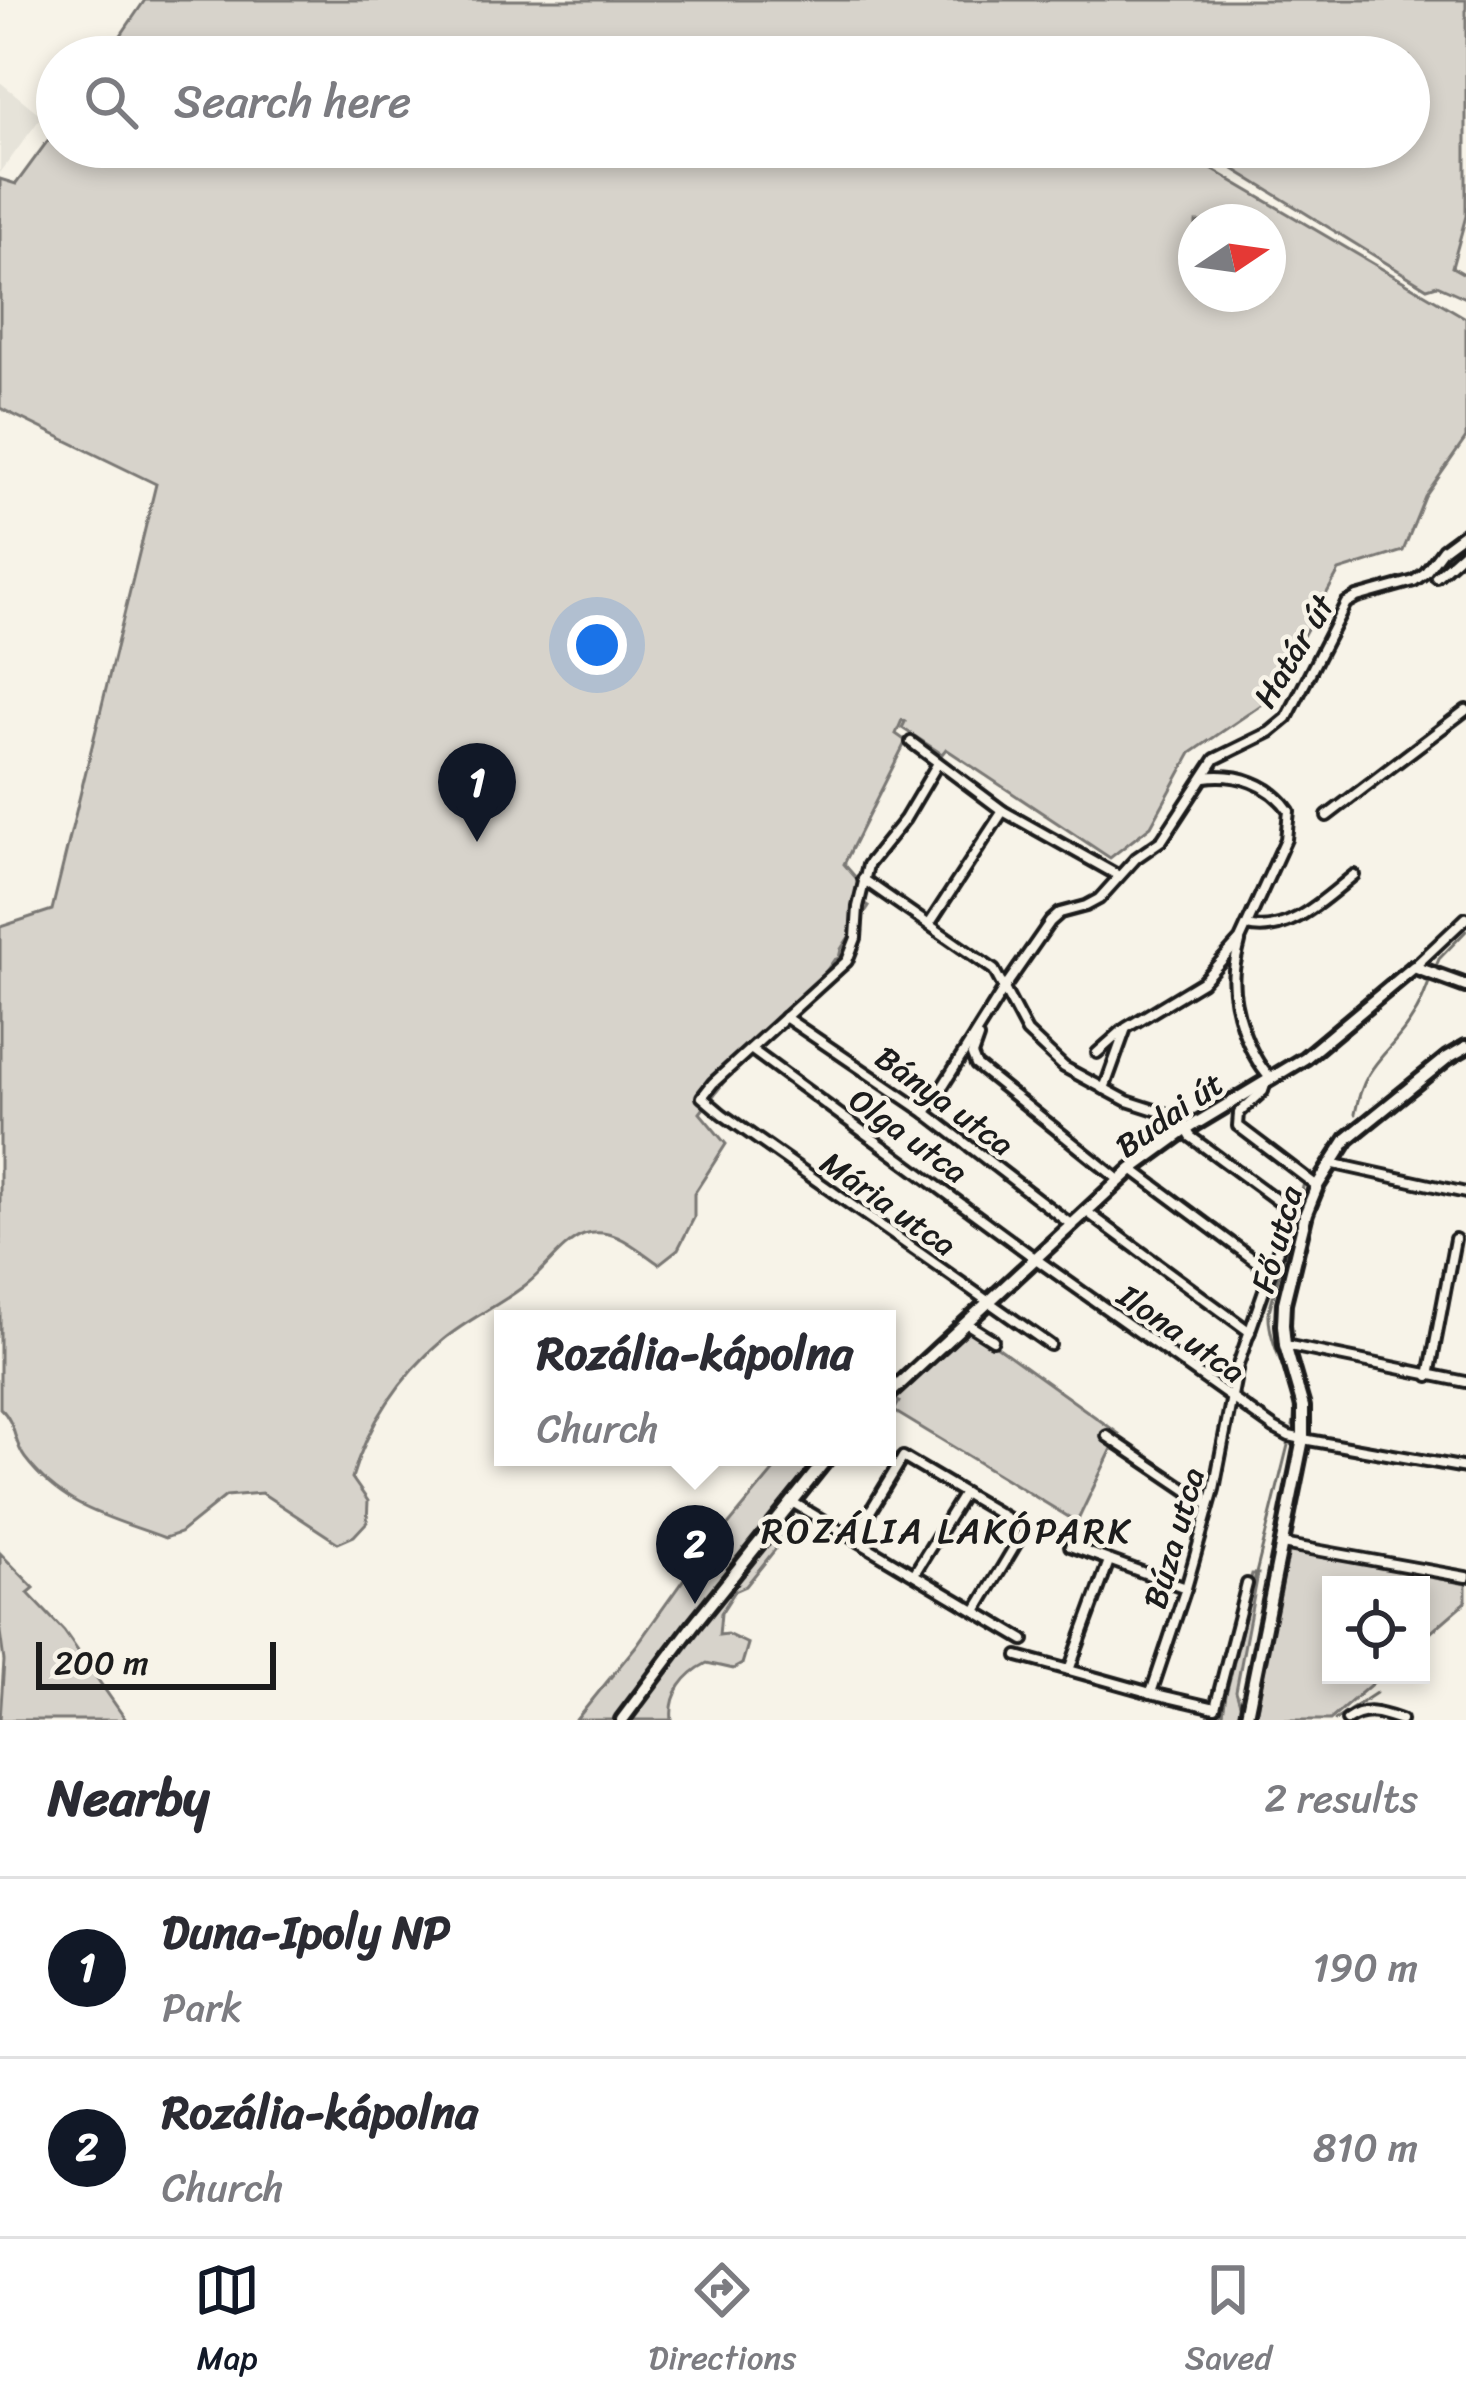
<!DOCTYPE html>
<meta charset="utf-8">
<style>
:root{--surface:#fff;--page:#f2f2f3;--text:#2b2b33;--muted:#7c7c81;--line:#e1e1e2;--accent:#111827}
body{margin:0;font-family:Sriracha,sans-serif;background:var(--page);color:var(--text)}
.controls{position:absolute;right:36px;bottom:36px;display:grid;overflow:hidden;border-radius:0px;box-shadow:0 6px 18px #0003}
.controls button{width:108px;height:108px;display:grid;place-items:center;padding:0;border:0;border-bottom:3px solid var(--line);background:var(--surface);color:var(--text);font:60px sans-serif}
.compass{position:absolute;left:1178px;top:204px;width:108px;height:108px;border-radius:50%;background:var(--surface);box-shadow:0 6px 18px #0003;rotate:77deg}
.scale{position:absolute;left:36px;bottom:30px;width:240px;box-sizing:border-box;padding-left:12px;border:6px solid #1c1c1c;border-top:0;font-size:33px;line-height:42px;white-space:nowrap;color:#1c1c1c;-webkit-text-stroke:9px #f7f3e8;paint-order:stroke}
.you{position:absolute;left:597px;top:645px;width:42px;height:42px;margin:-30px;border:9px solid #fff;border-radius:50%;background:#1a73e8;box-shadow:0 0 0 18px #1a73e833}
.badge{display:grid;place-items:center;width:78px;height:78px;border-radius:50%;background:var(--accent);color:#fff;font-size:39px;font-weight:700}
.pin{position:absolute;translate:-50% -99px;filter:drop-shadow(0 3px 6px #0008)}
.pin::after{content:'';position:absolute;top:63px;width:42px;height:36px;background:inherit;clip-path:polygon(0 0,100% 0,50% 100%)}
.popup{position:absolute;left:494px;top:1310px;width:402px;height:156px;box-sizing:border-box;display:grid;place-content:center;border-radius:0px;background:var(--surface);filter:drop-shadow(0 3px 9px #0005);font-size:39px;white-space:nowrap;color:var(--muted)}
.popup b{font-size:45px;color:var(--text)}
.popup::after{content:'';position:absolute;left:50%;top:100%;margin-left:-24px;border:24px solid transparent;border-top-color:var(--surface)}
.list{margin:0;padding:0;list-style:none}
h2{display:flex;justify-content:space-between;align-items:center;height:156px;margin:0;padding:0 48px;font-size:51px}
h2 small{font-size:39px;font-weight:400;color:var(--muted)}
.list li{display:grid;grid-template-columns:78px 1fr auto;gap:36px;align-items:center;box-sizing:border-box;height:180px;padding:0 48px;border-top:3px solid var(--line)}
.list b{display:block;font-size:45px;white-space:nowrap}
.list p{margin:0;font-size:39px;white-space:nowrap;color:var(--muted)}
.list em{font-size:39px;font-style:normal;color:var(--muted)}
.icon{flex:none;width:66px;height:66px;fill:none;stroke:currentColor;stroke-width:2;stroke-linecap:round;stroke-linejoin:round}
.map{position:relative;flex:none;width:1466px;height:1720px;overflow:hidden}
.search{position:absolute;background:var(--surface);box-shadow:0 6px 18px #0003;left:36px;right:36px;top:36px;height:132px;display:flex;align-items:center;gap:30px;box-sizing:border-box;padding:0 42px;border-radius:66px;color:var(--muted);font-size:45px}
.sheet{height:516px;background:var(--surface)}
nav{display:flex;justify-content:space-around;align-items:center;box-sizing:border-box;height:168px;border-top:3px solid var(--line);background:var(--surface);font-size:33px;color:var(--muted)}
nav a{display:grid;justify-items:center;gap:6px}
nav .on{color:var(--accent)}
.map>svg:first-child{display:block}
</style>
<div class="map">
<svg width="1466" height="1720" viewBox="0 0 1466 1720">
<rect width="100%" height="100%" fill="#f7f3e8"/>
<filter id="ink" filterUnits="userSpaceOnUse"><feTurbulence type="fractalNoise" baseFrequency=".00833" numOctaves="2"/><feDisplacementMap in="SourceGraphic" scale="24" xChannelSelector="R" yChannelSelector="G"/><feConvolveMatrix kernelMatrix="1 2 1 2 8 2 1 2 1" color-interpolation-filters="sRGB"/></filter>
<g filter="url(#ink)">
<polygon fill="#e6e3d9" points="0,82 42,116 0,173"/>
<g fill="#d7d3cb" stroke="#7a7874" stroke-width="3" fill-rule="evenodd">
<polygon points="145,0 1466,0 1466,216 1452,267 1466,275 1466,298 1437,285 1427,288 1198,147 1409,147 1409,57 106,57"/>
<path d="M57,128V147H1174L1466,318V438L1425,497L1403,551L1339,571L1267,701L1191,753L1151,826L1110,858L946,749L942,754L902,728L905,722L902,720L896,734L906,741L844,864L863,886L857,898L869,906L841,949L839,958L834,960L817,984L744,1056L700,1113L726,1144L694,1194V1218L678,1249L659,1264C637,1249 613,1225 584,1235C562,1243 546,1269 528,1283C501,1305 469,1318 443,1340C401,1375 367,1426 352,1478L368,1501L367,1522L354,1536L338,1543L262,1493L226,1496L180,1533L165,1538C109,1517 64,1509 25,1458C13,1442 16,1422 0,1408V927L52,910L156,484L0,408V179L16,184ZM1196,222H1268V294H1196Z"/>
<polygon points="971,1328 1119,1434 1077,1522 894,1411 899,1402 894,1398"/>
<path d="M785,1457H825L772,1518L789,1532L746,1586L735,1591L721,1613L719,1635L727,1634L748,1644L742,1664L733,1669L707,1663C685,1674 669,1694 672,1720H576L636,1646L686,1576Z"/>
<polygon points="1287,1549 1466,1584 1466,1602 1421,1641 1421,1585 1331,1585 1331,1675 1382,1675 1330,1720 1269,1720 1256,1715"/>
<polygon points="0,1553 34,1588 28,1593 64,1631 126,1720 0,1720 4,1661 0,1632"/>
<polygon points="1252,1574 1258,1574 1236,1691 1241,1707 1238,1720 1207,1720 1209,1714 1215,1716"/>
</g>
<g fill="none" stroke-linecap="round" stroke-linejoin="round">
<g stroke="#72716c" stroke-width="3">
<polyline points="1434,971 1439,959 1466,931"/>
<path d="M1355,1114C1365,1059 1390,1056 1414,1015C1421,1005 1425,992 1430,980"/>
<path d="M1293,1426C1302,1388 1267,1351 1269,1311L1304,1183"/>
<polyline points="1222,1720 1226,1694 1288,1445"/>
<polyline points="1335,1720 1376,1693"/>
</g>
<g stroke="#1c1c1c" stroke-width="16">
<g id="street">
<polyline points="1436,577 1466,550"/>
<polyline points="911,742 1003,811 1119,876"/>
<polyline points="938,763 905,819 868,865 858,907 856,938 847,961 713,1083 702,1097 722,1114 1050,1345"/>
<polyline points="1327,816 1466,710"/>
<polyline points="863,879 994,970 1027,1032 1064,1067 1127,1101 1180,1118 1191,1137 1289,1209 1289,1218 1238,1365 1214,1489 1186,1588 1151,1693 1215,1708 1247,1584"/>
<polyline points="930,923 1003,811"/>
<path d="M1247,926C1288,936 1324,899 1354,875"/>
<path d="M1240,942C1238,951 1235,961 1234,970C1230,1003 1248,1054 1270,1078"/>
<polyline points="1414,967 1466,918"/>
<polyline points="785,1017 926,1113 1073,1226"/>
<polyline points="978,1038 972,1055 976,1065 1119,1180"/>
<polyline points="752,1050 1036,1259 1274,1428 1289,1436 1303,1439 1466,1468"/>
<polyline points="1097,1053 1123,1030"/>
<polyline points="1266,1082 1263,1091 1239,1113 1238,1126 1317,1186"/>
<path d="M1104,1089L1126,1028L1202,982L1240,940L1286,839L1289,811C1270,783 1237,773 1205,777"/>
<polyline points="926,1113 1005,987 1050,922 1060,913 1086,906 1099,899 1136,858 1162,840 1215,759 1270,732 1287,718 1346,603 1357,597 1414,581 1425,573 1443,549 1466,532"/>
<polyline points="1330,1163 1466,1193"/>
<polyline points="1132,1169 1269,1271"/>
<polyline points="1087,1212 1250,1332"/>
<polyline points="966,1323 993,1340"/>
<polyline points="1285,1345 1466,1382"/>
<polyline points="1429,1376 1455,1239"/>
<polyline points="1107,1436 1209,1505"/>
<polyline points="792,1502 1024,1640"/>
<polyline points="854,1538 903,1457 1025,1529 976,1611"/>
<polyline points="1282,1544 1466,1577"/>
<polyline points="1070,1546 1186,1588"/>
<polyline points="914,1574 964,1493"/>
<polyline points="1018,1656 1069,1670 1109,1561"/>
<polyline points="1069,1670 1151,1693"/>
<path d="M1347,1720C1366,1707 1381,1713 1401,1720"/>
</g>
</g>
<g stroke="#1c1c1c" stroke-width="20">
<g id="secondary">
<polyline points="887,1396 1132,1169 1187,1129 1305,1058 1414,967 1466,986"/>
<polyline points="622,1720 694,1624 828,1457"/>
<polyline points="1246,1720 1303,1439 1303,1407 1285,1345 1283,1325 1284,1303 1306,1213 1317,1186 1347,1139 1447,1058 1466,1047"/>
</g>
</g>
<use href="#street" stroke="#f7f3e8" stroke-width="8"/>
<use href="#secondary" stroke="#f7f3e8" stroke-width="10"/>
</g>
</g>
<g text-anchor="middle" stroke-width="9" stroke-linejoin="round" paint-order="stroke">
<g font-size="33" fill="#1c1c1c" stroke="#f7f3e8">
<text transform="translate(1293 651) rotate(-59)" y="12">Határ út</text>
<text transform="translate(945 1100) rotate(36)" y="12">Bánya utca</text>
<text transform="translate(1169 1114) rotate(-35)" y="12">Budai út</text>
<text transform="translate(909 1135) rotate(36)" y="12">Olga utca</text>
<text transform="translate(889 1203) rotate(35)" y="12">Mária utca</text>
<text transform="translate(1276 1239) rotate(-74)" y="12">Fő utca</text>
<text transform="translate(1182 1333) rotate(35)" y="12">Ilona utca</text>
<text transform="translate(1173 1538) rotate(-74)" y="12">Búza utca</text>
</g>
<g font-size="36" letter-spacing="3" fill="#1c1c1c" stroke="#f7f3e8">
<text x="947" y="1543">ROZÁLIA LAKÓPARK</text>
</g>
</g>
</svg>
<div class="controls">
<button><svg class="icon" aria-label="locate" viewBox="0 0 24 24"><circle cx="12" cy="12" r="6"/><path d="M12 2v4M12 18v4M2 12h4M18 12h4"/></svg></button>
</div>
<svg class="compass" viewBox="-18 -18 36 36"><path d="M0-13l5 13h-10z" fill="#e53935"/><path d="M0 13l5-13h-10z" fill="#7c7c81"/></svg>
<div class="scale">200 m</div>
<div class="you"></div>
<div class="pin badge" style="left:477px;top:842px">1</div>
<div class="pin badge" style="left:695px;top:1604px">2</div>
<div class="popup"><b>Rozália-kápolna</b>Church</div>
<div class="search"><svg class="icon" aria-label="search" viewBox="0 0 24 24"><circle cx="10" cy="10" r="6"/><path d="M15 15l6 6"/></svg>Search here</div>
</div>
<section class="sheet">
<h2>Nearby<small>2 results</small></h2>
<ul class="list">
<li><span class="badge">1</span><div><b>Duna-Ipoly NP</b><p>Park</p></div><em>190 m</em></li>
<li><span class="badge">2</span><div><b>Rozália-kápolna</b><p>Church</p></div><em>810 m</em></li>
</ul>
</section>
<nav>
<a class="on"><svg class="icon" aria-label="map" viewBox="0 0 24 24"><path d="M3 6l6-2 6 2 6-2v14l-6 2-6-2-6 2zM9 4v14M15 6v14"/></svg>Map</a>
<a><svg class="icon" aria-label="directions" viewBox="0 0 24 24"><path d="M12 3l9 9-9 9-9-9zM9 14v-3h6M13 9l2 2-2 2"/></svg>Directions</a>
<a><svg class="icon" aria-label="saved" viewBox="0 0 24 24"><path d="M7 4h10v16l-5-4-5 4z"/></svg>Saved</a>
</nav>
